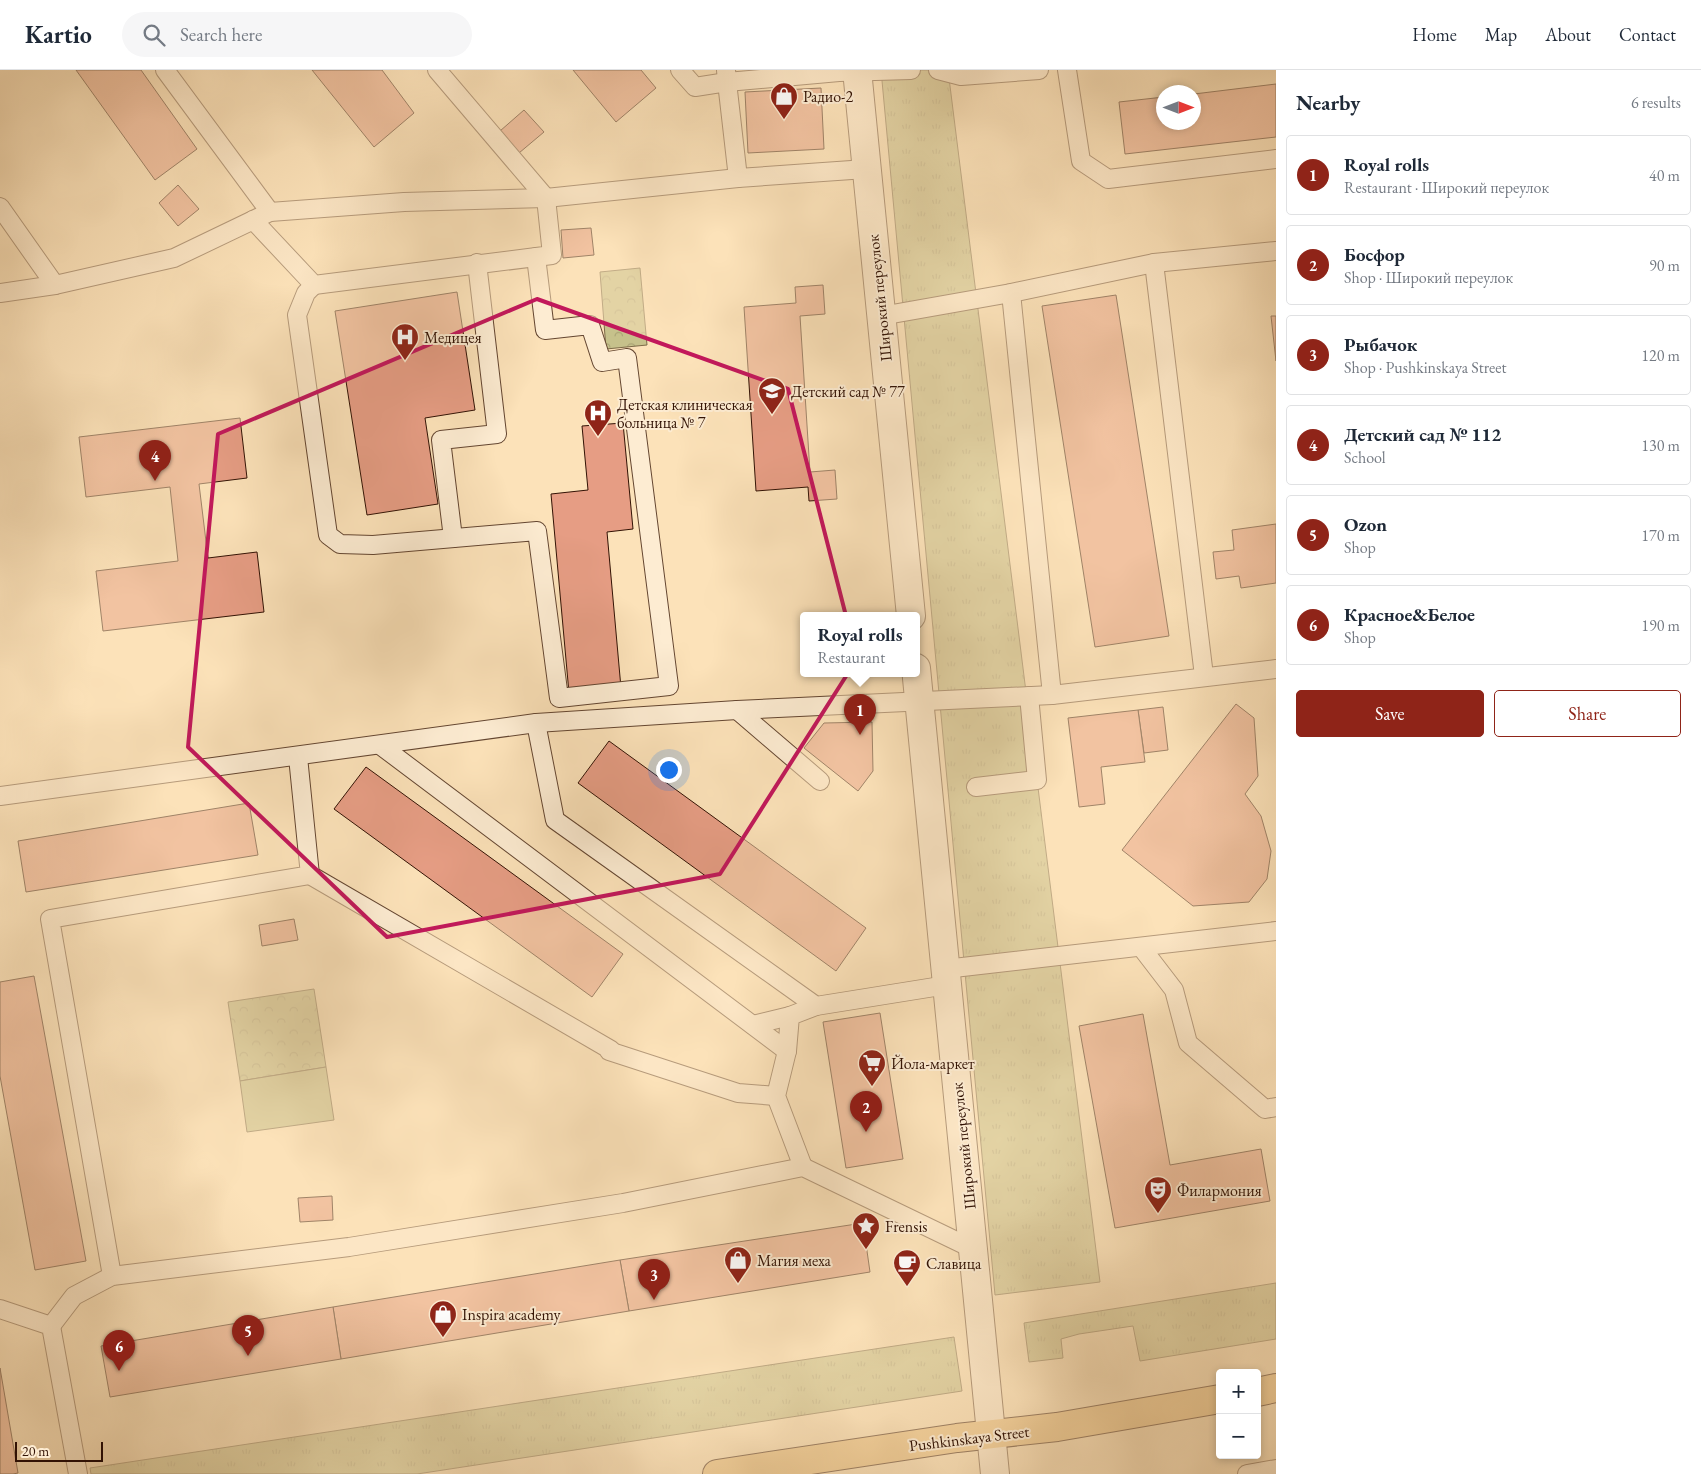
<!DOCTYPE html>
<meta charset="utf-8">
<style>
:root{--surface:#fff;--page:#f6f6f7;--text:#1f2937;--muted:#747a83;--line:#e0e1e3;--accent:#8f2418}
body{margin:0;font-family:"EB Garamond",serif;background:var(--page);color:var(--text)}
.controls{position:absolute;right:15px;bottom:15px;display:grid;overflow:hidden;border-radius:5px;box-shadow:0 2px 8px #0003}
.controls button{width:45px;height:45px;display:grid;place-items:center;padding:0;border:0;border-bottom:1px solid var(--line);background:var(--surface);color:var(--text);font:25px sans-serif}
.compass{position:absolute;left:1156px;top:15px;width:45px;height:45px;border-radius:50%;background:var(--surface);box-shadow:0 2px 8px #0003;rotate:90deg}
.scale{position:absolute;left:15px;bottom:12px;width:88px;box-sizing:border-box;padding-left:5px;border:2px solid #321204;border-top:0;font-size:14px;line-height:18px;white-space:nowrap;color:#321204;-webkit-text-stroke:4px #fdecd2;paint-order:stroke}
.you{position:absolute;left:668px;top:699px;width:18px;height:18px;margin:-12px;border:4px solid #fff;border-radius:50%;background:#1a73e8;box-shadow:0 0 0 8px #1a73e833}
.badge{display:grid;place-items:center;width:32px;height:32px;border-radius:50%;background:var(--accent);color:#fff;font-size:16px;font-weight:700}
.pin{position:absolute;translate:-50% -41px;filter:drop-shadow(0 1px 2px #0008)}
.pin::after{content:'';position:absolute;top:26px;width:18px;height:15px;background:inherit;clip-path:polygon(0 0,100% 0,50% 100%)}
.popup{position:absolute;left:800px;top:542px;width:120px;height:65px;box-sizing:border-box;display:grid;place-content:center;border-radius:5px;background:var(--surface);filter:drop-shadow(0 1px 4px #0005);font-size:16px;white-space:nowrap;color:var(--muted)}
.popup b{font-size:19px;color:var(--text)}
.popup::after{content:'';position:absolute;left:50%;top:100%;margin-left:-10px;border:10px solid transparent;border-top-color:var(--surface)}
.list{margin:0;padding:0;list-style:none}
h2{display:flex;justify-content:space-between;align-items:center;height:65px;margin:0;padding:0 20px;font-size:21px}
h2 small{font-size:16px;font-weight:400;color:var(--muted)}
.list li{display:grid;grid-template-columns:32px 1fr auto;gap:15px;align-items:center;box-sizing:border-box;height:80px;margin:0 10px 10px;padding:0 10px;border:1px solid var(--line);border-radius:5px}
.list b{display:block;font-size:19px;white-space:nowrap}
.list p{margin:0;font-size:16px;white-space:nowrap;color:var(--muted)}
.list em{font-size:16px;font-style:normal;color:var(--muted)}
.actions{display:flex;gap:10px;padding:15px 20px}
.actions a{flex:1;padding:11px 0;border:1px solid var(--accent);border-radius:5px;text-align:center;font-size:18px;color:var(--accent)}
.actions .main{background:var(--accent);color:#fff}
.icon{flex:none;width:28px;height:28px;fill:none;stroke:currentColor;stroke-width:2;stroke-linecap:round;stroke-linejoin:round}
.map{position:relative;flex:none;width:1276px;height:1404px;overflow:hidden}
header{display:flex;align-items:center;gap:30px;box-sizing:border-box;height:70px;padding:0 25px;background:var(--surface);border-bottom:1px solid var(--line)}
header strong{font-size:24px}
nav{display:flex;gap:28px;margin-inline-start:auto;font-size:18px}
.search{width:350px;height:45px;background:var(--page);display:flex;align-items:center;gap:12px;box-sizing:border-box;padding:0 18px;border-radius:28px;color:var(--muted);font-size:19px}
main{display:flex}
aside{flex:1;background:var(--surface)}
.map>svg:first-child{display:block}
</style>
<header>
<strong>Kartio</strong>
<div class="search"><svg class="icon" aria-label="search" viewBox="0 0 24 24"><circle cx="10" cy="10" r="6"/><path d="M15 15l6 6"/></svg>Search here</div>
<nav><a>Home</a><a>Map</a><a>About</a><a>Contact</a></nav>
</header>
<main>
<div class="map">
<svg width="1276" height="1404" viewBox="0 0 1276 1404">
<defs>
<pattern id="grass-tufts" width="24" height="20" patternUnits="userSpaceOnUse" patternTransform="scale(1.25)"><rect width="24" height="20" fill="#c6c18b"/><path d="M3 7l-1-3M5 7V3M7 7l1-3M15 17l-1-3M17 17v-4M19 17l1-3" fill="none" stroke="#aba576"/></pattern>
<pattern id="forest-crowns" width="20" height="18" patternUnits="userSpaceOnUse" patternTransform="scale(1.25)"><rect width="20" height="18" fill="#c6c18b"/><path d="M2 6a3 3 0 1 1 6 0M12 15a3 3 0 1 1 6 0" fill="none" stroke="#aba576"/></pattern>
</defs>
<rect width="100%" height="100%" fill="#fce2b9"/>
<filter id="stains"><feTurbulence type="fractalNoise" baseFrequency=".004" numOctaves="4"/><feColorMatrix values="0 0 0 0 .2 0 0 0 0 .09 0 0 0 0 .02 0 0 0 .5 -.17"/></filter>
<radialGradient id="worn" r=".72"><stop offset=".6" stop-color="#630" stop-opacity="0"/><stop offset="1" stop-color="#630" stop-opacity=".3"/></radialGradient>
<g fill="url(#grass-tufts)" stroke="#7c6a48">
<polygon points="881,0 948,0 1100,1212 995,1225"/>
<polygon points="1276,1213 1276,1269 1140,1291 1133,1256 1079,1264 1061,1269 1063,1288 1029,1292 1024,1253"/>
<polygon points="954,1267 962,1321 417,1404 91,1404 90,1398"/>
</g>
<g fill="url(#forest-crowns)" stroke="#7c6a48">
<polygon points="640,198 647,275 606,279 600,202"/>
<polygon points="314,919 326,997 240,1011 228,932"/>
</g>
<polygon fill="#c6c18b" stroke="#7c6a48" points="326,997 334,1050 247,1062 240,1011"/>
<g fill="#e69d84" stroke="#321204">
<polygon points="76,0 141,0 197,79 155,110"/>
<polygon points="312,0 382,0 414,43 374,77"/>
<polygon points="573,0 641,0 656,18 616,52"/>
<polygon points="1276,14 1276,67 1125,84 1119,32 1164,27 1164,52 1194,52 1194,24"/>
<polygon points="821,18 824,79 748,83 745,22"/>
<polygon points="524,40 544,62 519,83 500,61"/>
<polygon points="178,115 199,139 178,156 159,133"/>
<polygon points="591,158 594,185 563,188 561,160"/>
<polygon points="823,215 825,244 800,246 810,402 835,400 837,429 809,431 808,417 756,421 744,237 796,233 795,217"/>
<polygon points="457,222 475,340 425,348 438,434 367,445 335,241"/>
<polygon points="1116,225 1169,566 1095,577 1042,236"/>
<polygon points="1271,246 1276,246 1276,291"/>
<polygon points="240,348 247,408 199,414 208,488 257,482 264,542 103,561 96,501 178,491 170,417 86,427 79,367"/>
<polygon points="623,353 633,459 607,462 621,618 569,623 551,424 588,420 582,356"/>
<polygon points="1276,454 1276,513 1241,518 1239,506 1216,509 1213,482 1234,480 1232,460"/>
<polygon points="1236,634 1254,648 1258,706 1245,724 1261,746 1271,781 1267,809 1249,832 1193,836 1122,780"/>
<polygon points="1163,637 1168,680 1144,683 1138,640"/>
<polygon points="1138,640 1145,692 1101,697 1105,734 1079,737 1068,648"/>
<polygon points="872,652 873,701 858,721 804,678 824,653"/>
<polygon points="609,671 866,858 836,901 578,713"/>
<polygon points="366,697 623,884 592,927 334,739"/>
<polygon points="249,733 258,785 26,822 18,771"/>
<polygon points="294,849 298,870 262,876 259,855"/>
<polygon points="34,906 86,1191 35,1200 0,1006 0,912"/>
<polygon points="880,943 903,1089 846,1098 823,952"/>
<polygon points="1143,944 1170,1095 1261,1079 1270,1131 1115,1158 1079,956"/>
<polygon points="332,1126 333,1150 300,1152 298,1128"/>
<polygon points="863,1153 870,1202 629,1241 620,1190"/>
<polygon points="620,1190 629,1241 341,1289 333,1237"/>
<polygon points="333,1237 341,1289 110,1327 101,1276"/>
<polygon points="0,1298 18,1403 13,1404 0,1404"/>
</g>
<g fill="none" stroke-linecap="round" stroke-linejoin="round">
<g stroke="#644631" stroke-width="20">
<g id="service">
<polyline points="165,0 270,142"/>
<polyline points="680,0 695,17 727,12 738,108"/>
<polyline points="726,0 727,12 839,2 911,0"/>
<polyline points="938,0 961,6 1039,0"/>
<polyline points="1067,0 1081,91 1108,109 1276,89"/>
<polyline points="0,137 55,215"/>
<polyline points="253,150 314,215 552,185 546,128 437,0"/>
<polyline points="1154,193 1204,606"/>
<polyline points="314,215 306,223 297,245 328,465 340,474 373,475 537,461 559,628 669,616 627,288 602,292 590,255 545,260 536,187"/>
<polyline points="0,223 55,215 174,188 270,142 404,132 546,128 738,108 866,99"/>
<polyline points="1011,223 1052,625"/>
<polyline points="881,246 1011,223 1154,193 1276,181"/>
<polyline points="453,468 441,370 497,364 477,193"/>
<polyline points="737,640 820,711"/>
<polyline points="536,653 555,750 816,936 947,915"/>
<polyline points="380,675 787,981"/>
<polyline points="976,717 1037,710 1029,626"/>
<polyline points="0,726 536,653 737,640 1052,625 1276,599"/>
<polyline points="310,805 611,980 609,981 738,1023 776,1026"/>
<polyline points="1141,877 1174,920 1188,973 1265,1039 1276,1037"/>
<polyline points="945,899 1276,861"/>
<polyline points="753,955 790,946"/>
<polyline points="803,1097 776,1026 787,981 790,946 816,936"/>
<polyline points="112,1206 50,849 310,805 298,687"/>
<polyline points="0,1239 51,1256 78,1404"/>
<polyline points="51,1256 74,1226 112,1206 349,1177 623,1133 803,1097 973,1179"/>
<polyline points="1247,1404 1276,1399"/>
</g>
</g>
<g stroke="#644631" stroke-width="30">
<g id="tertiary">
<polyline points="857,0 911,546"/>
<polyline points="916,598 995,1404"/>
</g>
</g>
<g stroke="#321204" stroke-width="30">
<g id="primary">
<polyline points="1257,1322 1276,1318"/>
<polyline points="717,1404 957,1368 1057,1357 1220,1329"/>
</g>
</g>
<use href="#service" stroke="#fdecd2" stroke-width="18"/>
<use href="#tertiary" stroke="#fdecd2" stroke-width="28"/>
<use href="#primary" stroke="#eec17c" stroke-width="28"/>
</g>
<path d="M0 0H1276V1404H0ZM537,229L788,319L857,589L720,804L387,867L188,677L218,364Z" fill="#fce2b9" fill-opacity=".55" fill-rule="evenodd"/>
<path fill="none" stroke="#c2185b" stroke-width="4" stroke-linejoin="round" d="M537,229L788,319L857,589L720,804L387,867L188,677L218,364Z"/>
<defs>
<g id="shop-pin" transform="scale(1.4375)"><path d="M0 17L-7.5 6A9.5 9.5 0 1 1 7.5 6Z" fill="#8f2418" stroke="#fdecd2"/><path d="M-5-2.5h2.3a2.7 3.5 0 0 1 5.4 0H5L5.5 6h-11ZM-1.5-2.5h3a1.5 2.3 0 0 0-3 0Z" fill="#fff"/></g>
<g id="hospital-pin" transform="scale(1.4375)"><path d="M0 17L-7.5 6A9.5 9.5 0 1 1 7.5 6Z" fill="#8f2418" stroke="#fdecd2"/><path d="M-5-5h3v3.5h4V-5h3V5h-3V1.5h-4V5h-3Z" fill="#fff"/></g>
<g id="school-pin" transform="scale(1.4375)"><path d="M0 17L-7.5 6A9.5 9.5 0 1 1 7.5 6Z" fill="#8f2418" stroke="#fdecd2"/><path d="M0-5L7-2L0 1L-7-2ZM-4 1L0 2.5L4 1V4Q0 6-4 4Z" fill="#fff"/></g>
<g id="supermarket-pin" transform="scale(1.4375)"><path d="M0 17L-7.5 6A9.5 9.5 0 1 1 7.5 6Z" fill="#8f2418" stroke="#fdecd2"/><path d="M-6-5.5h2.5l.6 2H6L4.5 2H-2.5L-4.4-4H-6ZM-1.5 3.2a1.3 1.3 0 1 0 .1 0ZM3 3.2a1.3 1.3 0 1 0 .1 0Z" fill="#fff"/></g>
<g id="theatre-pin" transform="scale(1.4375)"><path d="M0 17L-7.5 6A9.5 9.5 0 1 1 7.5 6Z" fill="#8f2418" stroke="#fdecd2"/><path d="M-5-5.5Q0-4 5-5.5V0Q5 5 0 6Q-5 5-5 0ZM-3.3-2.5H-1v1.5H-3.3ZM1-2.5H3.3v1.5H1ZM-2.8 1Q0 5.5 2.8 1Z" fill="#fff"/></g>
<g id="sight-pin" transform="scale(1.4375)"><path d="M0 17L-7.5 6A9.5 9.5 0 1 1 7.5 6Z" fill="#8f2418" stroke="#fdecd2"/><path d="M0-6L1.8-2.2L6-1.7L2.9 1.2L3.7 5.4L0 3.3L-3.7 5.4L-2.9 1.2L-6-1.7L-1.8-2.2Z" fill="#fff"/></g>
<g id="cafe-pin" transform="scale(1.4375)"><path d="M0 17L-7.5 6A9.5 9.5 0 1 1 7.5 6Z" fill="#8f2418" stroke="#fdecd2"/><path d="M-5.5-4.5H6V0H3Q3 3.5 0 3.5H-2.5Q-5.5 3.5-5.5 0ZM3-3.2v2h1.7v-2ZM-6 4.5H4V6H-6Z" fill="#fff"/></g>
</defs>
<g fill-rule="evenodd">
<use href="#shop-pin" x="784" y="26"/>
<use href="#hospital-pin" x="405" y="267"/>
<use href="#school-pin" x="772" y="321"/>
<use href="#hospital-pin" x="598" y="343"/>
<use href="#supermarket-pin" x="872" y="993"/>
<use href="#theatre-pin" x="1158" y="1120"/>
<use href="#sight-pin" x="866" y="1156"/>
<use href="#shop-pin" x="738" y="1190"/>
<use href="#cafe-pin" x="907" y="1193"/>
<use href="#shop-pin" x="443" y="1244"/>
</g>
<g text-anchor="middle" stroke-width="4" stroke-linejoin="round" paint-order="stroke">
<g font-size="16" fill="#321204" stroke="#fdecd2" text-anchor="start">
<text x="803" y="32">Радио-2</text>
<text x="424" y="273">Медицея</text>
<text x="791" y="327">Детский сад № 77</text>
<text x="617" y="340">Детская клиническая<tspan x="617" dy="18">больница № 7</tspan></text>
<text x="891" y="999">Йола-маркет</text>
<text x="1177" y="1126">Филармония</text>
<text x="885" y="1162">Frensis</text>
<text x="757" y="1196">Магия меха</text>
<text x="926" y="1199">Славица</text>
<text x="462" y="1250">Inspira academy</text>
</g>
<g font-size="16" fill="#321204" stroke="#fdecd2">
<text transform="translate(879 228) rotate(-96)" y="6">Широкий переулок</text>
<text transform="translate(963 1076) rotate(-96)" y="6">Широкий переулок</text>
<text transform="translate(969 1368) rotate(-7)" y="6">Pushkinskaya Street</text>
</g>
</g>
<rect width="100%" height="100%" filter="url(#stains)"/>
<rect width="100%" height="100%" fill="url(#worn)"/>
</svg>
<div class="controls">
<button>+</button>
<button>−</button>
</div>
<svg class="compass" viewBox="-18 -18 36 36"><path d="M0-13l5 13h-10z" fill="#e53935"/><path d="M0 13l5-13h-10z" fill="#747a83"/></svg>
<div class="scale">20 m</div>
<div class="you"></div>
<div class="pin badge" style="left:860px;top:665px">1</div>
<div class="popup"><b>Royal rolls</b>Restaurant</div>
<div class="pin badge" style="left:866px;top:1062px">2</div>
<div class="pin badge" style="left:654px;top:1230px">3</div>
<div class="pin badge" style="left:155px;top:411px">4</div>
<div class="pin badge" style="left:248px;top:1286px">5</div>
<div class="pin badge" style="left:119px;top:1301px">6</div>
</div>
<aside>
<h2>Nearby<small>6 results</small></h2>
<ul class="list">
<li><span class="badge">1</span><div><b>Royal rolls</b><p>Restaurant · Широкий переулок</p></div><em>40 m</em></li>
<li><span class="badge">2</span><div><b>Босфор</b><p>Shop · Широкий переулок</p></div><em>90 m</em></li>
<li><span class="badge">3</span><div><b>Рыбачок</b><p>Shop · Pushkinskaya Street</p></div><em>120 m</em></li>
<li><span class="badge">4</span><div><b>Детский сад № 112</b><p>School</p></div><em>130 m</em></li>
<li><span class="badge">5</span><div><b>Ozon</b><p>Shop</p></div><em>170 m</em></li>
<li><span class="badge">6</span><div><b>Красное&amp;Белое</b><p>Shop</p></div><em>190 m</em></li>
</ul>
<div class="actions"><a class="main">Save</a><a>Share</a></div>
</aside>
</main>
